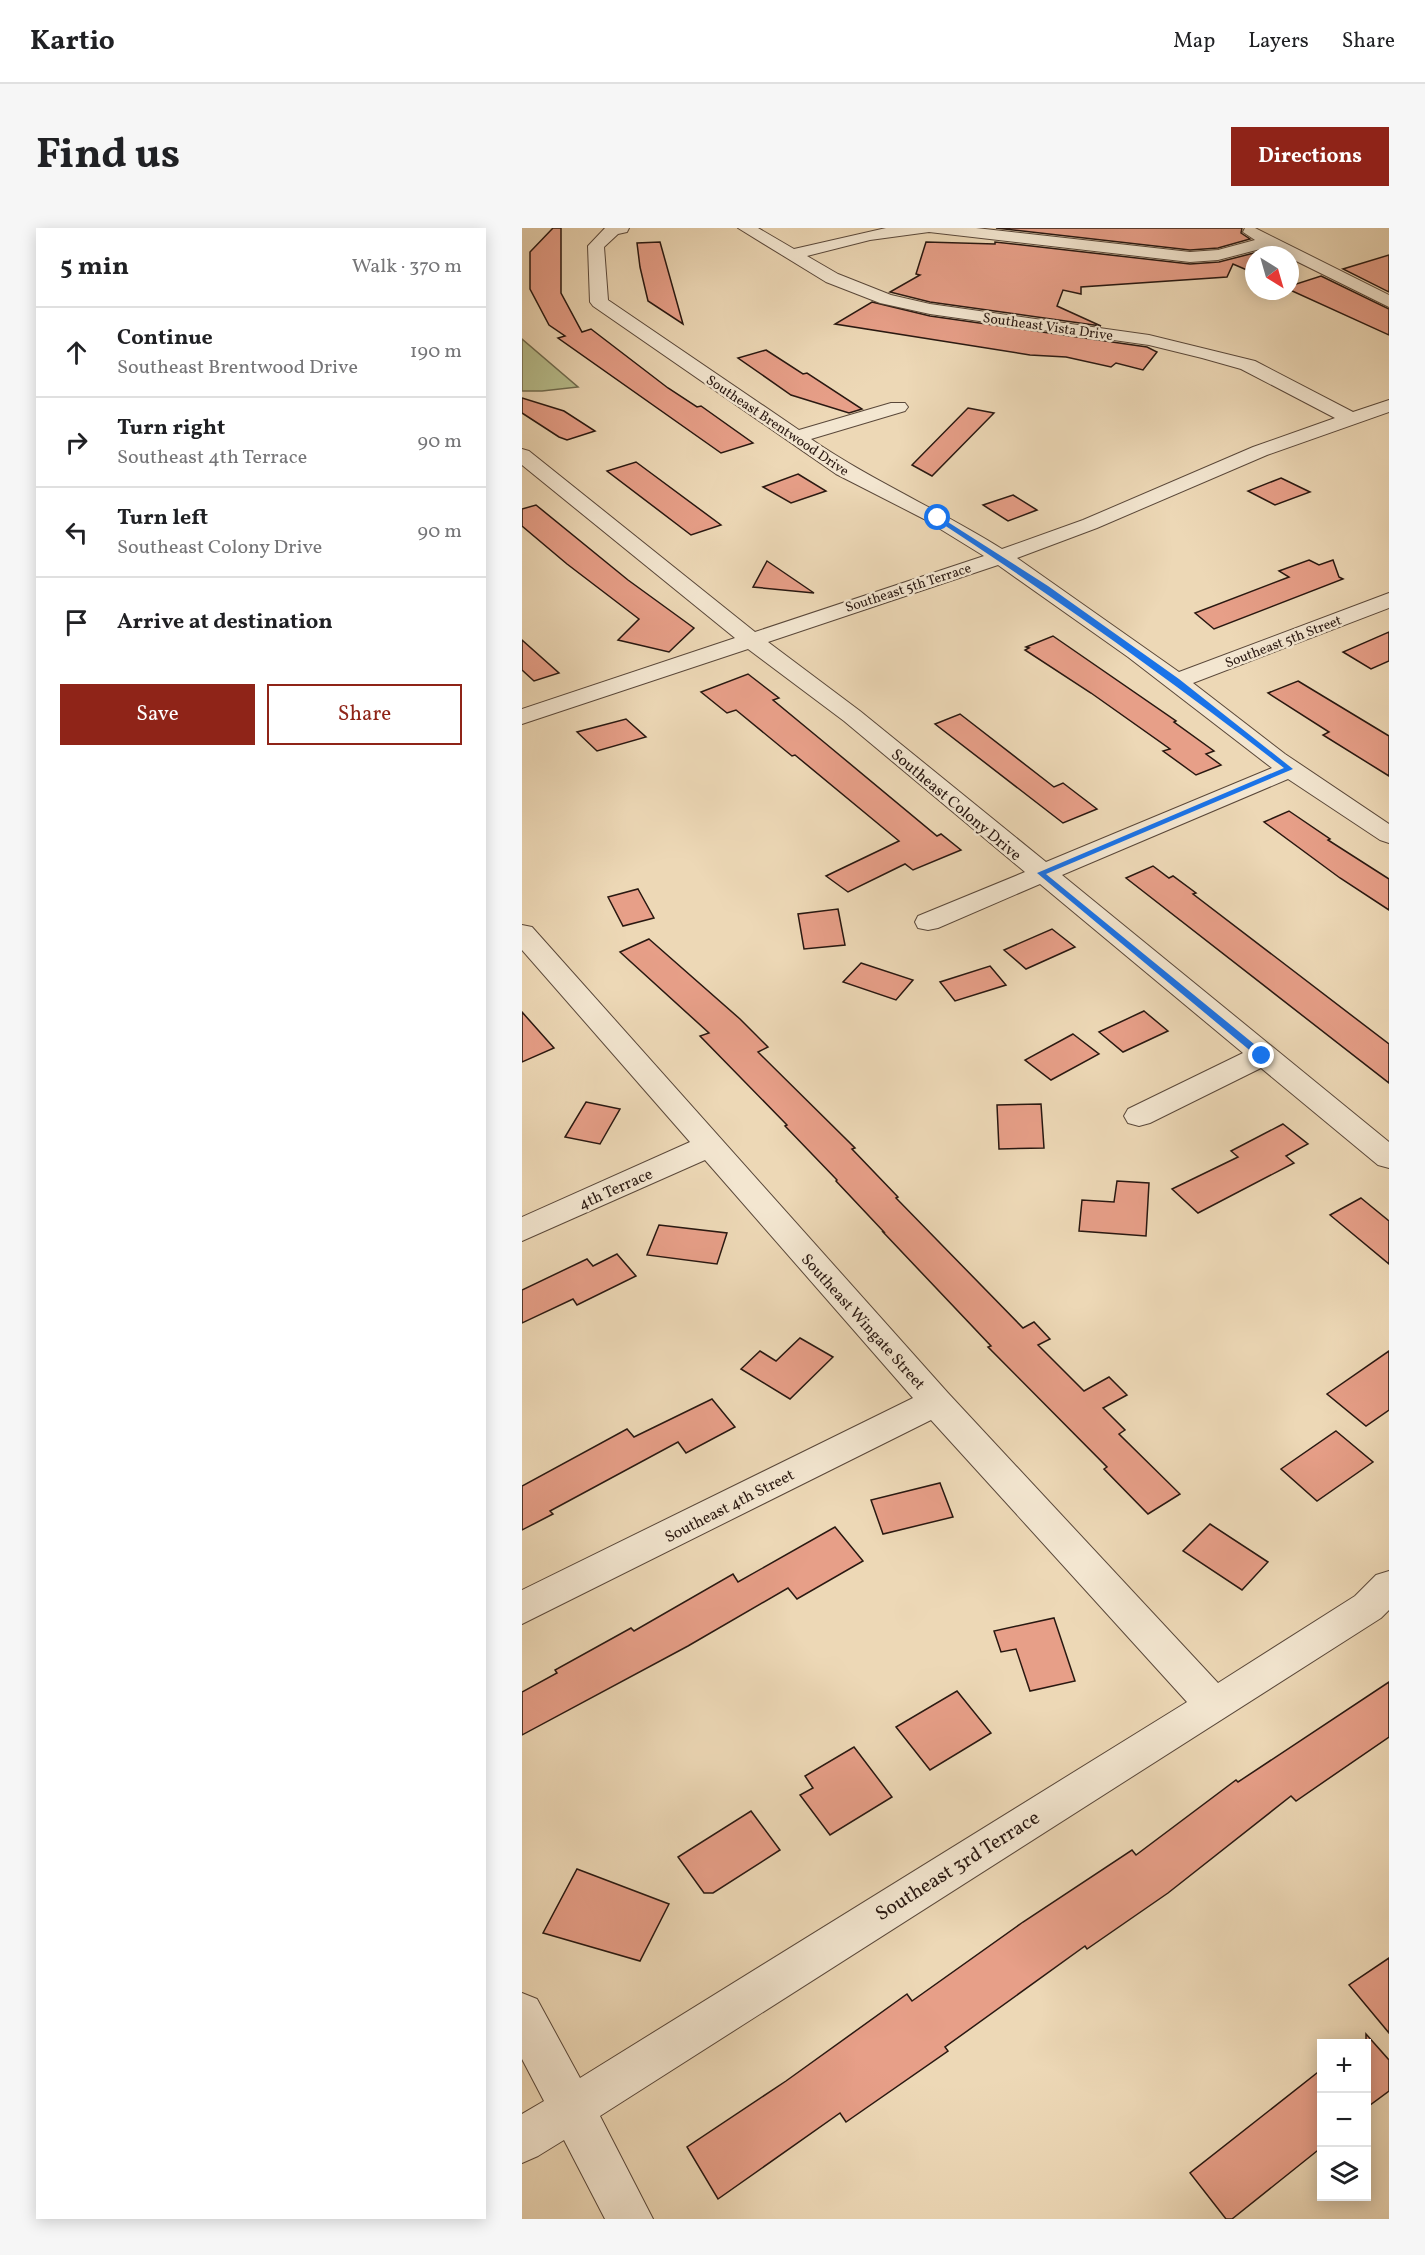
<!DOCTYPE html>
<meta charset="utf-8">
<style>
:root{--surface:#fff;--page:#f6f6f6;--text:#202124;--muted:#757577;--line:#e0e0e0;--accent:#8f2418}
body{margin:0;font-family:Vollkorn,serif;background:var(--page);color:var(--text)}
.controls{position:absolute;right:18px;bottom:18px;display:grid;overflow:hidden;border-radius:0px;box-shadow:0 3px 15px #0003}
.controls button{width:54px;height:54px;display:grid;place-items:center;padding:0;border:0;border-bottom:2px solid var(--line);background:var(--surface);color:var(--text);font:30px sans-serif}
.compass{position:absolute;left:723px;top:18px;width:54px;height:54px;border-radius:50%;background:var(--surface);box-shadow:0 3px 15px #0003;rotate:143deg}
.stop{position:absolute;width:18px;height:18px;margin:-14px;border:4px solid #1a73e8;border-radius:50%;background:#fff}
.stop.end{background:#1a73e8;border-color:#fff;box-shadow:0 2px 6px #0008}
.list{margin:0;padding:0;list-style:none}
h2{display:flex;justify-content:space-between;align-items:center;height:78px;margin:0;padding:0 24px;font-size:26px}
h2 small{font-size:20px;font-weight:400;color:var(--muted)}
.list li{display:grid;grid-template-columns:39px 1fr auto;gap:18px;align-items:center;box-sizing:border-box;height:90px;padding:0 24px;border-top:2px solid var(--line)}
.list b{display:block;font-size:22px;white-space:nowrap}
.list p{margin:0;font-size:20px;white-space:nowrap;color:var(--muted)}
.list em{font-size:20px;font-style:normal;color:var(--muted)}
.actions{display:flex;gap:12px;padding:18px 24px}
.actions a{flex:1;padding:14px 0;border:2px solid var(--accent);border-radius:0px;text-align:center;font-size:21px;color:var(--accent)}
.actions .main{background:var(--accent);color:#fff}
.icon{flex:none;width:33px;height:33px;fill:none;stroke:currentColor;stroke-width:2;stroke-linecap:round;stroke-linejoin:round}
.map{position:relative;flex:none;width:867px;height:1991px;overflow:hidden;border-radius:0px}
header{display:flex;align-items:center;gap:36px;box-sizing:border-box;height:84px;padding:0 30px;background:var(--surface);border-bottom:2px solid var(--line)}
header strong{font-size:28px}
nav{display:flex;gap:33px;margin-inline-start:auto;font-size:21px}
.intro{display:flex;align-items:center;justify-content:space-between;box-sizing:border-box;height:144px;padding:0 36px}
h1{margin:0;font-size:42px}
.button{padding:15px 27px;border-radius:0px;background:var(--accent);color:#fff;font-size:21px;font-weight:700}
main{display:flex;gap:36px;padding:0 36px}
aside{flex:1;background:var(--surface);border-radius:0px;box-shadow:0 3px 15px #0003}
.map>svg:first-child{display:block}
</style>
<header>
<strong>Kartio</strong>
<nav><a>Map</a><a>Layers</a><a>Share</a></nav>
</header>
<div class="intro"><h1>Find us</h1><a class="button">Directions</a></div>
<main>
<aside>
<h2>5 min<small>Walk · 370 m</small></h2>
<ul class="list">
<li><svg class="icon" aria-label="ahead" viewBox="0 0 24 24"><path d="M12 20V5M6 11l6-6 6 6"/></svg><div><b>Continue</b><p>Southeast Brentwood Drive</p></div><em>190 m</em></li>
<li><svg class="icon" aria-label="right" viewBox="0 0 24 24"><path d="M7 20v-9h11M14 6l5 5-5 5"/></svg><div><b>Turn right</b><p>Southeast 4th Terrace</p></div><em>90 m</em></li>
<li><svg class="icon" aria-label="left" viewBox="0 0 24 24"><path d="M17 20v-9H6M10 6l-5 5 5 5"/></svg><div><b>Turn left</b><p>Southeast Colony Drive</p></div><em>90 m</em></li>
<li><svg class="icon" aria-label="arrive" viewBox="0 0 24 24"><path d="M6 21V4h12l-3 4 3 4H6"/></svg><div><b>Arrive at destination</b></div></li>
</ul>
<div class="actions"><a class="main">Save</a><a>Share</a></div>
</aside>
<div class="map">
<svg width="867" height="1991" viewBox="0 0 867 1991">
<rect width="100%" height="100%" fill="#edd8b6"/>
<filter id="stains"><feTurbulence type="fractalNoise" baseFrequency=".00333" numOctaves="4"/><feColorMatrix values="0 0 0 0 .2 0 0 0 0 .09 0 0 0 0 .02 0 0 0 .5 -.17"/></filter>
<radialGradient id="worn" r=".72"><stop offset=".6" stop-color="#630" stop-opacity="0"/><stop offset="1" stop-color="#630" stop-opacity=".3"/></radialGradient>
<polygon fill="#b8bf8e" stroke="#706c50" stroke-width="1.5" points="0,111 56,159 20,163 0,163"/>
<g fill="#e79f88" stroke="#291811" stroke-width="1.5">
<polygon points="31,0 39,0 39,65 60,104 69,101 146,160 175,179 179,178 231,215 199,225 36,110 43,108 27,97 8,61 8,24"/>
<polygon points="474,0 720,0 719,5 728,11 696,20 668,22"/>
<polygon points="138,14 161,96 126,73 118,39 115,15"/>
<polygon points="404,14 473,16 473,14 668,36 697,34 732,25 732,45 711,36 705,49 559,59 559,66 541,62 535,78 579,98 408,74 368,64 398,47 394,46"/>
<polygon points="867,27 867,64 821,41"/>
<polygon points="799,48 867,81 867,107 768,62 768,58"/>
<polygon points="350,74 408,88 625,119 635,124 621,142 594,135 589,139 544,129 508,127 313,96"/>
<polygon points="244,122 281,146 285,145 340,181 327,185 269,167 216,130"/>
<polygon points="0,170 42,183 73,203 45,212 37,209 0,185"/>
<polygon points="446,180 472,185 410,248 390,237"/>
<polygon points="114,234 199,297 169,307 85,243"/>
<polygon points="276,246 304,263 269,275 241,259"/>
<polygon points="759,250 788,264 753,277 726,263"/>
<polygon points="491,267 515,282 486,293 461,277"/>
<polygon points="14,277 106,352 172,400 147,424 96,412 117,391 45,336 0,298 0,281"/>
<polygon points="787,332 797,337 811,332 817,349 821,351 692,401 673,385 767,349 757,343"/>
<polygon points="245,333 292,365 231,359"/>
<polygon points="867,404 867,433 849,441 821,424"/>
<polygon points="531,408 654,493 652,494 692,523 684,526 699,537 674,547 641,523 648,521 569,465 503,422 507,420 504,419"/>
<polygon points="0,412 37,445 12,453 0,442"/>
<polygon points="226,446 257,470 251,472 303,515 415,608 419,606 439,622 391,642 383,636 326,664 304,648 377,613 273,527 270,528 214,482 205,485 179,464"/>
<polygon points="776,453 867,508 867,548 801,507 807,504 746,465"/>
<polygon points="438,486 532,559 541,555 575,581 541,595 413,496"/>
<polygon points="104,491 124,509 75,523 55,504"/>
<polygon points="767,583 808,611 806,612 867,651 867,682 818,650 742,594"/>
<polygon points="631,638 647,650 651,648 674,665 671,666 867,816 867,855 604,650"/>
<polygon points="116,661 132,690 101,698 86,669"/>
<polygon points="316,681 323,717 282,721 276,686"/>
<polygon points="530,701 553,719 504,741 482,722"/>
<polygon points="127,711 218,791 246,819 236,824 333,920 330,921 376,969 374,970 501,1100 512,1094 528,1111 516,1117 562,1163 587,1149 605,1167 581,1180 603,1202 597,1206 658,1266 626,1286 582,1241 585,1239 466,1119 469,1118 361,1004 362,1004 314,953 315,952 263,898 265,897 178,808 187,805 98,724"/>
<polygon points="339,735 391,752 374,772 321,754"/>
<polygon points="468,738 484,757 433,773 418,754"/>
<polygon points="622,783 646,803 601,824 577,804"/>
<polygon points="0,784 32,820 0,834"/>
<polygon points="551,806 577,826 529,852 503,832"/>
<polygon points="64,874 98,881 78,916 43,909"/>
<polygon points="519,876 522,920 477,921 475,877"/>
<polygon points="761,896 786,916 764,928 772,935 676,985 650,961 716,929 709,923"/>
<polygon points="595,953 627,955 624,1008 557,1003 560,972 592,974"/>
<polygon points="839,970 867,993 867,1036 808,987"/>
<polygon points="137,997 205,1005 195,1036 125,1027"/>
<polygon points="95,1026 114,1048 55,1077 51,1071 0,1095 0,1062 65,1031 71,1038"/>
<polygon points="278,1110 311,1129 268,1171 219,1141 238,1123 254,1133"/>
<polygon points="867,1123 867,1182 844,1198 805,1166"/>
<polygon points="190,1171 213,1199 164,1225 156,1214 28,1283 31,1286 0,1302 0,1258 105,1201 112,1209"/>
<polygon points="814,1203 851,1234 795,1273 759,1241"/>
<polygon points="418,1255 431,1289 361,1306 349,1272"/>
<polygon points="688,1296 746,1334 720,1362 661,1323"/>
<polygon points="313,1299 341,1333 275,1371 266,1360 166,1418 0,1507 0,1464 35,1445 33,1442 109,1400 112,1403 211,1346 216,1354"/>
<polygon points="532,1390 553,1453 508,1463 494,1421 479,1424 472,1403"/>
<polygon points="867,1454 867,1509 774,1573 769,1568 646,1665 565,1721 563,1718 423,1819 426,1823 324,1894 318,1885 196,1971 165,1919 264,1853 385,1766 390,1773 501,1694 610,1622 614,1627 714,1552 716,1554"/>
<polygon points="435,1463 469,1505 408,1542 374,1499"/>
<polygon points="332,1519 370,1569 308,1607 278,1567 291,1560 283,1548"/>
<polygon points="229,1583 258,1622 191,1665 182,1665 156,1629"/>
<polygon points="55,1641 147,1676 118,1733 21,1705"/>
<polygon points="867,1730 867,1805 827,1757"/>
<polygon points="844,1806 867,1832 867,1863 844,1880"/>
<polygon points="800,1841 800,1919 710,1991 704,1991 668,1945"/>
</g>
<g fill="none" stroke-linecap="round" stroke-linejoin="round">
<g stroke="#5a483a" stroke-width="2">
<g id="minor">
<path d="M83,0H107L105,4L96,6L82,19L86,72L277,202L369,175H383L386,179L383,183L289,211C350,253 418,282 480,321L561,292L731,219L813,190L719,141L680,130L627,117L408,86L358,75L304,54L216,0H236L272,21L364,0H454L668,24L696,22L733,12L721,4L723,0H733L867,67V79L768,30V27H761L746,19L696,32L668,34L407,4L348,12L285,28L316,46L369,67L408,76L627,107L733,133L831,184L867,172V184L745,227L575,300L495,330L657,444L867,365V380L671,455L763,526L867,596V615L858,612L766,551L540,647L867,914V940L856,937L739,840L628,895L617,898L606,895L602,888L606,881L721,825L518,656L416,700L406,702L396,700L393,694L396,688L503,644L322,493L226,421L0,496V481L213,410L0,237V221L7,223L233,404L462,328L402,291L314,246L71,78L68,74L66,18ZM476,337L606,429L750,540L524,634L338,483L246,414Z"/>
<polygon points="0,697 10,699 426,1165 696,1455 833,1368 854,1347 867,1343 867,1382 859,1390 78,1888 131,1991 83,1991 42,1912 16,1928 0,1935 0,1886 22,1873 0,1831 0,1765 15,1771 58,1850 665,1474 409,1192 0,1396 0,1362 391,1170 183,932 0,1013 0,989 168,914 0,722"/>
</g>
</g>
<use href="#minor" fill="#f3e6d0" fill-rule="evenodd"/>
</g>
<path fill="#1a73e8" d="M413,289H418L526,358L657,451L771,541L524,646L743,825V830H737L515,645L762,540C649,452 534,370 413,291Z"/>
<g text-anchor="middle" stroke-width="5" stroke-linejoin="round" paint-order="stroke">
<g font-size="14" fill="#291811" stroke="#f3e6d0">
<text transform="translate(526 98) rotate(8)" y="5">Southeast Vista Drive</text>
<text transform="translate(256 197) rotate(34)" y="5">Southeast Brentwood Drive</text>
<text transform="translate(386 359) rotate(-18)" y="5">Southeast 5th Terrace</text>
<text transform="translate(761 413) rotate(-21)" y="5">Southeast 5th Street</text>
</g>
<g font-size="16" fill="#291811" stroke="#f3e6d0">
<text transform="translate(435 576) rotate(40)" y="6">Southeast Colony Drive</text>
<text transform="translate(93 960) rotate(-24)" y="6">4th Terrace</text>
<text transform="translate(342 1093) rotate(48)" y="6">Southeast Wingate Street</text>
<text transform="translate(207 1277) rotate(-27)" y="6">Southeast 4th Street</text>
</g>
<g font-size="20" fill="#291811" stroke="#f3e6d0">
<text transform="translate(435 1637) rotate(-32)" y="7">Southeast 3rd Terrace</text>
</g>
</g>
<rect width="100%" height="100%" filter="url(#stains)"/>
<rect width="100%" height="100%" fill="url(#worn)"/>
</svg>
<div class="controls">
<button>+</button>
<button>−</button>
<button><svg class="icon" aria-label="layers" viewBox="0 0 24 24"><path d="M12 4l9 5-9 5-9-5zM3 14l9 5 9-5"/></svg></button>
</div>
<svg class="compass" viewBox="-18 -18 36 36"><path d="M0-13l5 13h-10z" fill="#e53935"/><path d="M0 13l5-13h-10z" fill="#757577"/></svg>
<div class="stop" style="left:416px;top:290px"></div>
<div class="stop end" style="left:740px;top:828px"></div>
</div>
</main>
